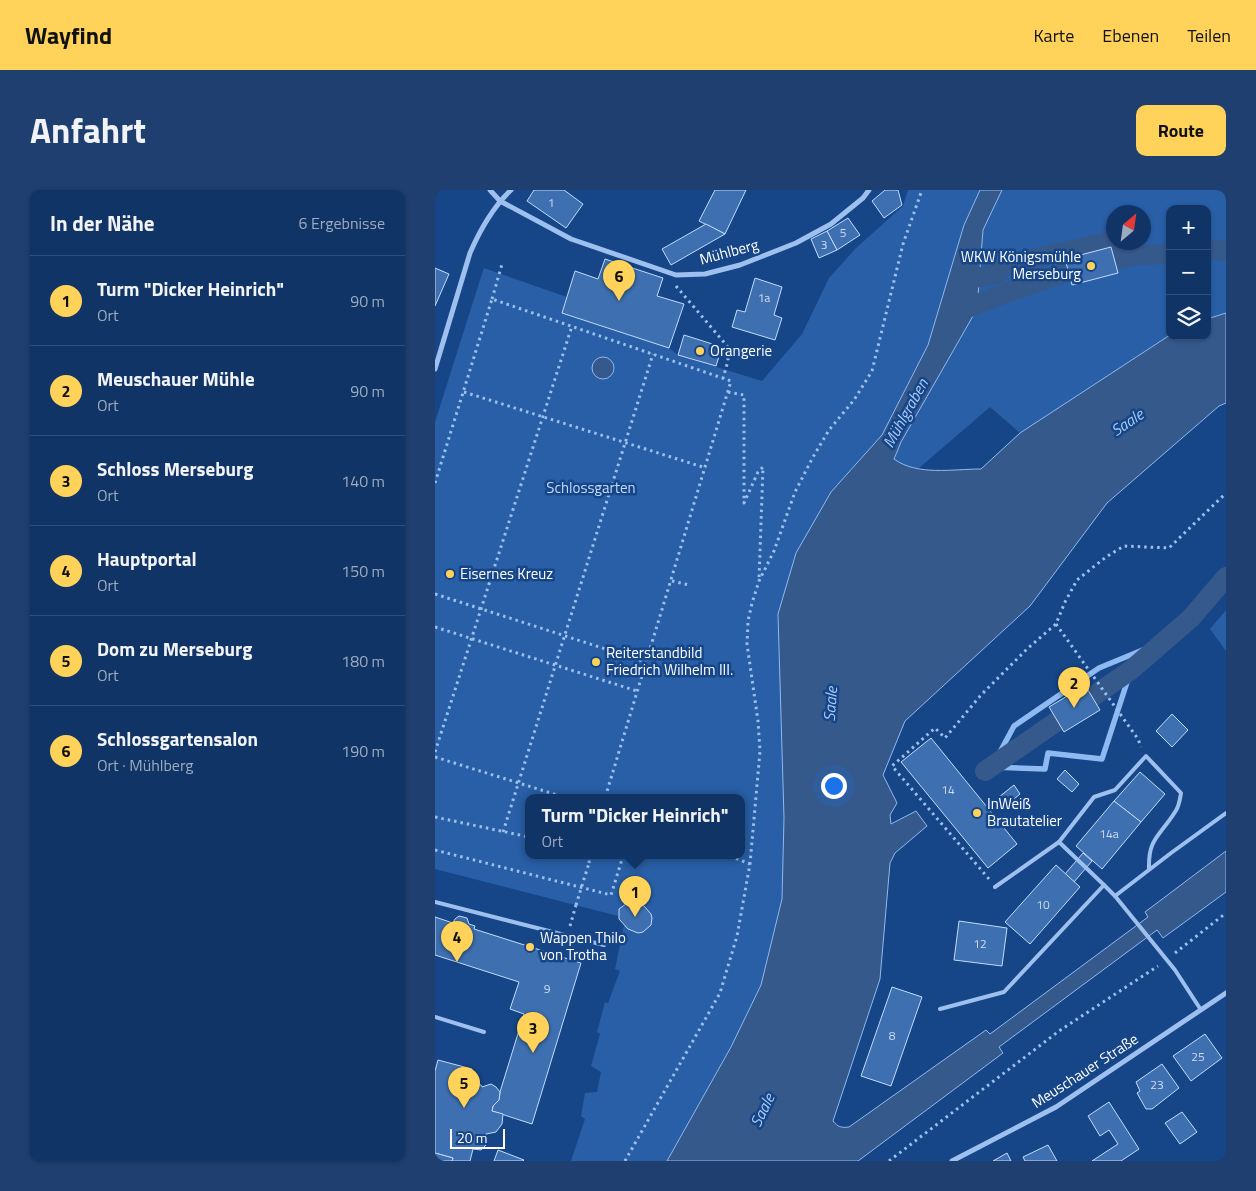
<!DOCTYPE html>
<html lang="de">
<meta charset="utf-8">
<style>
:root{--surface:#103466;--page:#1e3f6f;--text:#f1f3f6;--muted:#9caabf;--line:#304f7a;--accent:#ffd25a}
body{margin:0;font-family:"Titillium Web",sans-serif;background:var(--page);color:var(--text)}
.controls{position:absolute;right:15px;top:15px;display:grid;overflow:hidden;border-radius:10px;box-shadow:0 1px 4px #0004}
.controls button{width:45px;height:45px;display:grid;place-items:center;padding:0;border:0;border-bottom:1px solid var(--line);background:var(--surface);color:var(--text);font:25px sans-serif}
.compass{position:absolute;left:671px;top:15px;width:45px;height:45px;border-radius:50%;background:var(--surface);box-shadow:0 1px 4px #0004;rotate:29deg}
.scale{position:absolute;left:15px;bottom:12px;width:55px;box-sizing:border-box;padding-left:5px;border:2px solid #fff;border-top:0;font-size:14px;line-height:18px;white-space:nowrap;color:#fff;-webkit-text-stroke:4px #164588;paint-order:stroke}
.you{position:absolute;left:398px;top:595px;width:18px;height:18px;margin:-12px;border:4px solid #fff;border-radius:50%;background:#1a73e8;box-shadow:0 0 0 8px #1a73e833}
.badge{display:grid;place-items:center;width:32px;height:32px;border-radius:50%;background:var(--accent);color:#111;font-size:16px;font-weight:700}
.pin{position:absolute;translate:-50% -41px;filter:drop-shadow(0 1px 2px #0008)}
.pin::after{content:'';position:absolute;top:26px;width:18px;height:15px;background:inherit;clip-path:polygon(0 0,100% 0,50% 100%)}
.popup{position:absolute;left:90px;top:604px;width:220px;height:65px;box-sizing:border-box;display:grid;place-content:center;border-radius:10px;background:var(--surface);filter:drop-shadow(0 1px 4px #0005);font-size:16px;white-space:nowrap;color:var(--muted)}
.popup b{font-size:19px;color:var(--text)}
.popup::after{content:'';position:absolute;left:50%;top:100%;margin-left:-10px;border:10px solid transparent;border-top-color:var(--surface)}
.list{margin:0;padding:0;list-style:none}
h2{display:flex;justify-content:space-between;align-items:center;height:65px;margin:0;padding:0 20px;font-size:21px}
h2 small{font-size:16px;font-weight:400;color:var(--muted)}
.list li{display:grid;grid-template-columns:32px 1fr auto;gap:15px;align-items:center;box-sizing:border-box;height:90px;padding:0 20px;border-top:1px solid var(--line)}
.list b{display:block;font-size:19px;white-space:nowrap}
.list p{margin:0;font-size:16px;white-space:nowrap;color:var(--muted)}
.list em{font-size:16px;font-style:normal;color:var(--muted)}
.icon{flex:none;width:28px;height:28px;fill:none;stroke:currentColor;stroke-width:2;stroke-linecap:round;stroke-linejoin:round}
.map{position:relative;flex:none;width:791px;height:971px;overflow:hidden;border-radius:10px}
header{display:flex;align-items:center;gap:30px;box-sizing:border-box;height:70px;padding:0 25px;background:var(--accent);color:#111}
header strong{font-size:24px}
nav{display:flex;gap:28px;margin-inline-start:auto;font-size:18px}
.intro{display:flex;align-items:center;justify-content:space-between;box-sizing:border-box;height:120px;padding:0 30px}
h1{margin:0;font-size:35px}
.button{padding:12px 22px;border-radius:10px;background:var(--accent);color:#111;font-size:18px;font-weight:700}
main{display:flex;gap:30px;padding:0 30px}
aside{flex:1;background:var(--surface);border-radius:10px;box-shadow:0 1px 4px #0004}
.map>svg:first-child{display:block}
</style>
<header>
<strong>Wayfind</strong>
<nav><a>Karte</a><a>Ebenen</a><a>Teilen</a></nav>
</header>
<div class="intro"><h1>Anfahrt</h1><a class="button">Route</a></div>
<main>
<aside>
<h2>In der Nähe<small>6 Ergebnisse</small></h2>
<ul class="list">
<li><span class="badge">1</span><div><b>Turm &quot;Dicker Heinrich&quot;</b><p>Ort</p></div><em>90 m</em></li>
<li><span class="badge">2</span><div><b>Meuschauer Mühle</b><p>Ort</p></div><em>90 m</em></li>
<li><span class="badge">3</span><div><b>Schloss Merseburg</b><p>Ort</p></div><em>140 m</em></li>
<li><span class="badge">4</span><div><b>Hauptportal</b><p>Ort</p></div><em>150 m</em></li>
<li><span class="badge">5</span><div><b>Dom zu Merseburg</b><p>Ort</p></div><em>180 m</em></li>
<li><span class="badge">6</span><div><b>Schlossgartensalon</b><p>Ort · Mühlberg</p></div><em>190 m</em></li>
</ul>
</aside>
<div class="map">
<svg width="791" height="971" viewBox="0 0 791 971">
<rect width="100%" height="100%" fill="#164588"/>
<g fill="#285fa6" fill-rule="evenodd">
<path d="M473,0H545L529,35L493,155L447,245L396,302L349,628L347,709L326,795L296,857L232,971H136L150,929L146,926L150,903L162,902L166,882L156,876L165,844L162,842L170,812L173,813L185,781L180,779L189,735L198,741L208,742L216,735L217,728C214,718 205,713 195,711L186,717L183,726L0,679V232L44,93L49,78L132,107L127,123L234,158L243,165L327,191L367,144L394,88L421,58L468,16ZM94,608H306V666H94Z"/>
<path d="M567,0H791V123L772,129V19H735V145L585,243L555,217L483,279L468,276L458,269L466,252L542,119L548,40ZM678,22H708V52H678Z"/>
<polygon points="791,420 791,461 775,439"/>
</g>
<g fill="#36598b" stroke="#8fbaf1">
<path d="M545,0H567L548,40L542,119L466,252L459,269C482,286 518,279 546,279L585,243L735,145V146H772V129L791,123V213L784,216L672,313L595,416L470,531L448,585L462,613L455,625L456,634L481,621L492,636L460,663L455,673L445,789L398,931C403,937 406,938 414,937L551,840L555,844L713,727L710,722L791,661V702L728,748L722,740L564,857L568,863L423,971H232L296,857L326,795L347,709L349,628L343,424L361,363L396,302L447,245L493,155L529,35Z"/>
<circle cx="168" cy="178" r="11"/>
</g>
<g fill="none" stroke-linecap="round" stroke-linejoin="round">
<polyline stroke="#8fbaf1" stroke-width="5.5" points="696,480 667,569 613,563 610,579 557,577 579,536 664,478 727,452"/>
<g stroke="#36598b" stroke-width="20">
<polyline points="772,59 791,61"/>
<polyline points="529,90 562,84 571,75 678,51"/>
<path d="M522,122C578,100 636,77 697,66C709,64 722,65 735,64"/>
<polyline points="550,581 696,480 756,428 791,387"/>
</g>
</g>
<g fill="#3e70b1" stroke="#c2dbfa">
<polygon points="99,0 129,0 148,14 131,38 92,11"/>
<polygon points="280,0 311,0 290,44 264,31"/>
<polygon points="450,0 463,0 467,15 449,28 437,11"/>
<polygon points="413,28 425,45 402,60 392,41"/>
<polygon points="271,34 290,44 236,75 227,59"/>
<polygon points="392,41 402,60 384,68 376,49"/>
<polygon points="676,57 683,83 637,95 630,69"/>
<polygon points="170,69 228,88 222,106 249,114 234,158 127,123 140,81 163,89"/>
<polygon points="0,78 14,84 0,116"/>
<polygon points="320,88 347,97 339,125 347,128 340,150 297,137 302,120 310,122"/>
<polygon points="249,145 287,157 281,176 243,165"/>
<polygon points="650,495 665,520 629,542 614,517"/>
<polygon points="737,524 753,540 737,557 721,541"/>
<polygon points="496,548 582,654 553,678 466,572"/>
<polygon points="630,580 644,594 637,602 622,589"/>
<polygon points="705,582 730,604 706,632 679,611"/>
<polygon points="579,595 585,604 571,616 564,607"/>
<polygon points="679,611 706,632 667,679 641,656"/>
<polygon points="648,663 657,671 639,692 630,684"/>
<polygon points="621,675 645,697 595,754 570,732"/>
<polygon points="195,711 209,716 216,724 217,728 216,735 208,742 203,743 193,739 184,729 184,719"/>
<polygon points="24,726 32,728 34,734 40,736 39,739 146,773 97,934 57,921 58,916 64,910 65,902 89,824 75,819 84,792 0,765 0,727 18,733 20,729"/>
<polygon points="524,731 572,738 567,776 519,770"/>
<polygon points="457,797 487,807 456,896 426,886"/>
<polygon points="770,844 787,868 756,891 738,866"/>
<polygon points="3,870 37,879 34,892 46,895 47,897 56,894 61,897 65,902 64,910 58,916 57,921 68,924 67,934 61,942 51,944 51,955 46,960 38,959 35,971 17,971 18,968 0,963 0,881"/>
<polygon points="727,874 744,898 717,919 711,919 702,903 705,901 701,892"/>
<polygon points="674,912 704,959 686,971 657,971 683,954 674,940 665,946 653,926"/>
<polygon points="747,922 762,942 745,954 730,933"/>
<polygon points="613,955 622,971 590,971 588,967"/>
<polygon points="63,960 89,970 88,971 59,971"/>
<polygon points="0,963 18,968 17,971 0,971"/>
<polygon points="572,963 576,971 558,971"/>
</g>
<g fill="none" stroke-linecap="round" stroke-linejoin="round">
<g stroke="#9dc0ee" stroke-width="3" stroke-dasharray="2.5 4" stroke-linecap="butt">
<polyline points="241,96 293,157 293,171 288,188"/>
<polyline points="57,109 67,74"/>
<polyline points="29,202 271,278"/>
<polyline points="293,202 309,205 309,313 323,282 328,277 324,390"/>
<polyline points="0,293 57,109 296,191 170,608"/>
<polyline points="237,391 254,395"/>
<polyline points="0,404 211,472"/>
<polyline points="621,434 703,549 706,557"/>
<polyline points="0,437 202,501"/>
<polyline points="0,562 137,136"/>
<polyline points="0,567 132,608"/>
<polyline points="0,627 94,647"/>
<polyline points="68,642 218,164"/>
<polyline points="0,660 176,705 188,666"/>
<polyline points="295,666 315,674"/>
<polyline points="154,673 155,666"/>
<polyline points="554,689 457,576 500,538 510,548 546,505 592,459 621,434 630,412 642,390 671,367 689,356 734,358 791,303"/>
<polyline points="135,736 141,715"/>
<polyline points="740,763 791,723"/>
<polyline points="190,971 285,803 302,746 315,674 325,561 323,531 312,454 313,431 317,413 324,391 339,361 360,302 378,267 394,240 419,210 437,181 468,54 487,0"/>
<polyline points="454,971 624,841 723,776"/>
</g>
<g stroke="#9dc0ee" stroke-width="4">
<polyline points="624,652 669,695"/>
<path d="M560,697L624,652L659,607L680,600L711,566L746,603C745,609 744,617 740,622C725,646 713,648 714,679"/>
<polyline points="680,706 740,780 766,820"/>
<polyline points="0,712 169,755"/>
<polyline points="505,819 569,802 669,695 680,706 736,663 791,623"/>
<polyline points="0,827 49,842"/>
</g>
<g stroke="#9dc0ee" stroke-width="5">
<polyline points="55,0 65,11 136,49 241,85 270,84 305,75 361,53 396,34 428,8 434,0"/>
<path d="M0,179L35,63C45,40 58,17 76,0"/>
<polyline points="517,971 621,917 791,803"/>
</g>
<polyline stroke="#9dc0ee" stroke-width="3" stroke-dasharray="2.5 4" stroke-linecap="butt" points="141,715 154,673"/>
</g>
<g fill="#ffd25a" stroke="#164588" stroke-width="2">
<circle cx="656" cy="76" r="5"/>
<circle cx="265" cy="161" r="5"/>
<circle cx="15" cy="384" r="5"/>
<circle cx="161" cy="472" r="5"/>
<circle cx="542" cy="623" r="5"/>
<circle cx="95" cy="757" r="5"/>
</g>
<g text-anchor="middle" stroke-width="5" stroke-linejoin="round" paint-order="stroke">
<g font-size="12" fill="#cfdbec">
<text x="116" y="17">1</text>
<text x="408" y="47">5</text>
<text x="389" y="59">3</text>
<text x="329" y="112">1a</text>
<text x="513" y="604">14</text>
<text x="674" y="648">14a</text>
<text x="608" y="719">10</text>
<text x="545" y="758">12</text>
<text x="112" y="803">9</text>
<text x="457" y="850">8</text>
<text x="763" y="871">25</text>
<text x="722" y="899">23</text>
</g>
<g font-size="15" fill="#fff" stroke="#164588">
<text transform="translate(294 62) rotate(-15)" y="5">Mühlberg</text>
<text transform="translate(650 881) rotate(-33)" y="5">Meuschauer Straße</text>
</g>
<g font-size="15" fill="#fff" stroke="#164588" text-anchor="start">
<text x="646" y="72" text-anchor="end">WKW Königsmühle<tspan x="646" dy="17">Merseburg</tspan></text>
<text x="275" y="166">Orangerie</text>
<text x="25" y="389">Eisernes Kreuz</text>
<text x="171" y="468">Reiterstandbild<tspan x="171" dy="17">Friedrich Wilhelm III.</tspan></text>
<text x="552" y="619">InWeiß<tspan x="552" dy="17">Brautatelier</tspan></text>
<text x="105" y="753">Wappen Thilo<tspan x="105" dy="17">von Trotha</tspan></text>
</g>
<g font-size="15" fill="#c2dbfa" stroke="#164588">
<text x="156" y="303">Schlossgarten</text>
</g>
<g font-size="16" font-style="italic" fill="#a8caf6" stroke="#164588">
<text transform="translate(470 223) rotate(-61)" y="6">Mühlgraben</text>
<text transform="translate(692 232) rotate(-34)" y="6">Saale</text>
<text transform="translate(395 514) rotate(-86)" y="6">Saale</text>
<text transform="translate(327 920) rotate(-64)" y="6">Saale</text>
</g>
</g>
</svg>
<div class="controls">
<button>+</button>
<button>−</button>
<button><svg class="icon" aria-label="layers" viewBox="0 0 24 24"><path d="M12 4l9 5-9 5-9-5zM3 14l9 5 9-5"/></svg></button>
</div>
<svg class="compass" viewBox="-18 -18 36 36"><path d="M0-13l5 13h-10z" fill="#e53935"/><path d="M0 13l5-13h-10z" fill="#9caabf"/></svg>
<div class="scale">20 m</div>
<div class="you"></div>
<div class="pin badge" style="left:200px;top:727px">1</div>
<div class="popup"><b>Turm &quot;Dicker Heinrich&quot;</b>Ort</div>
<div class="pin badge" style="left:639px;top:518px">2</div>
<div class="pin badge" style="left:98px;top:863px">3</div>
<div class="pin badge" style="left:22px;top:772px">4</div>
<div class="pin badge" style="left:29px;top:918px">5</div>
<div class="pin badge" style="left:184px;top:111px">6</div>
</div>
</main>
